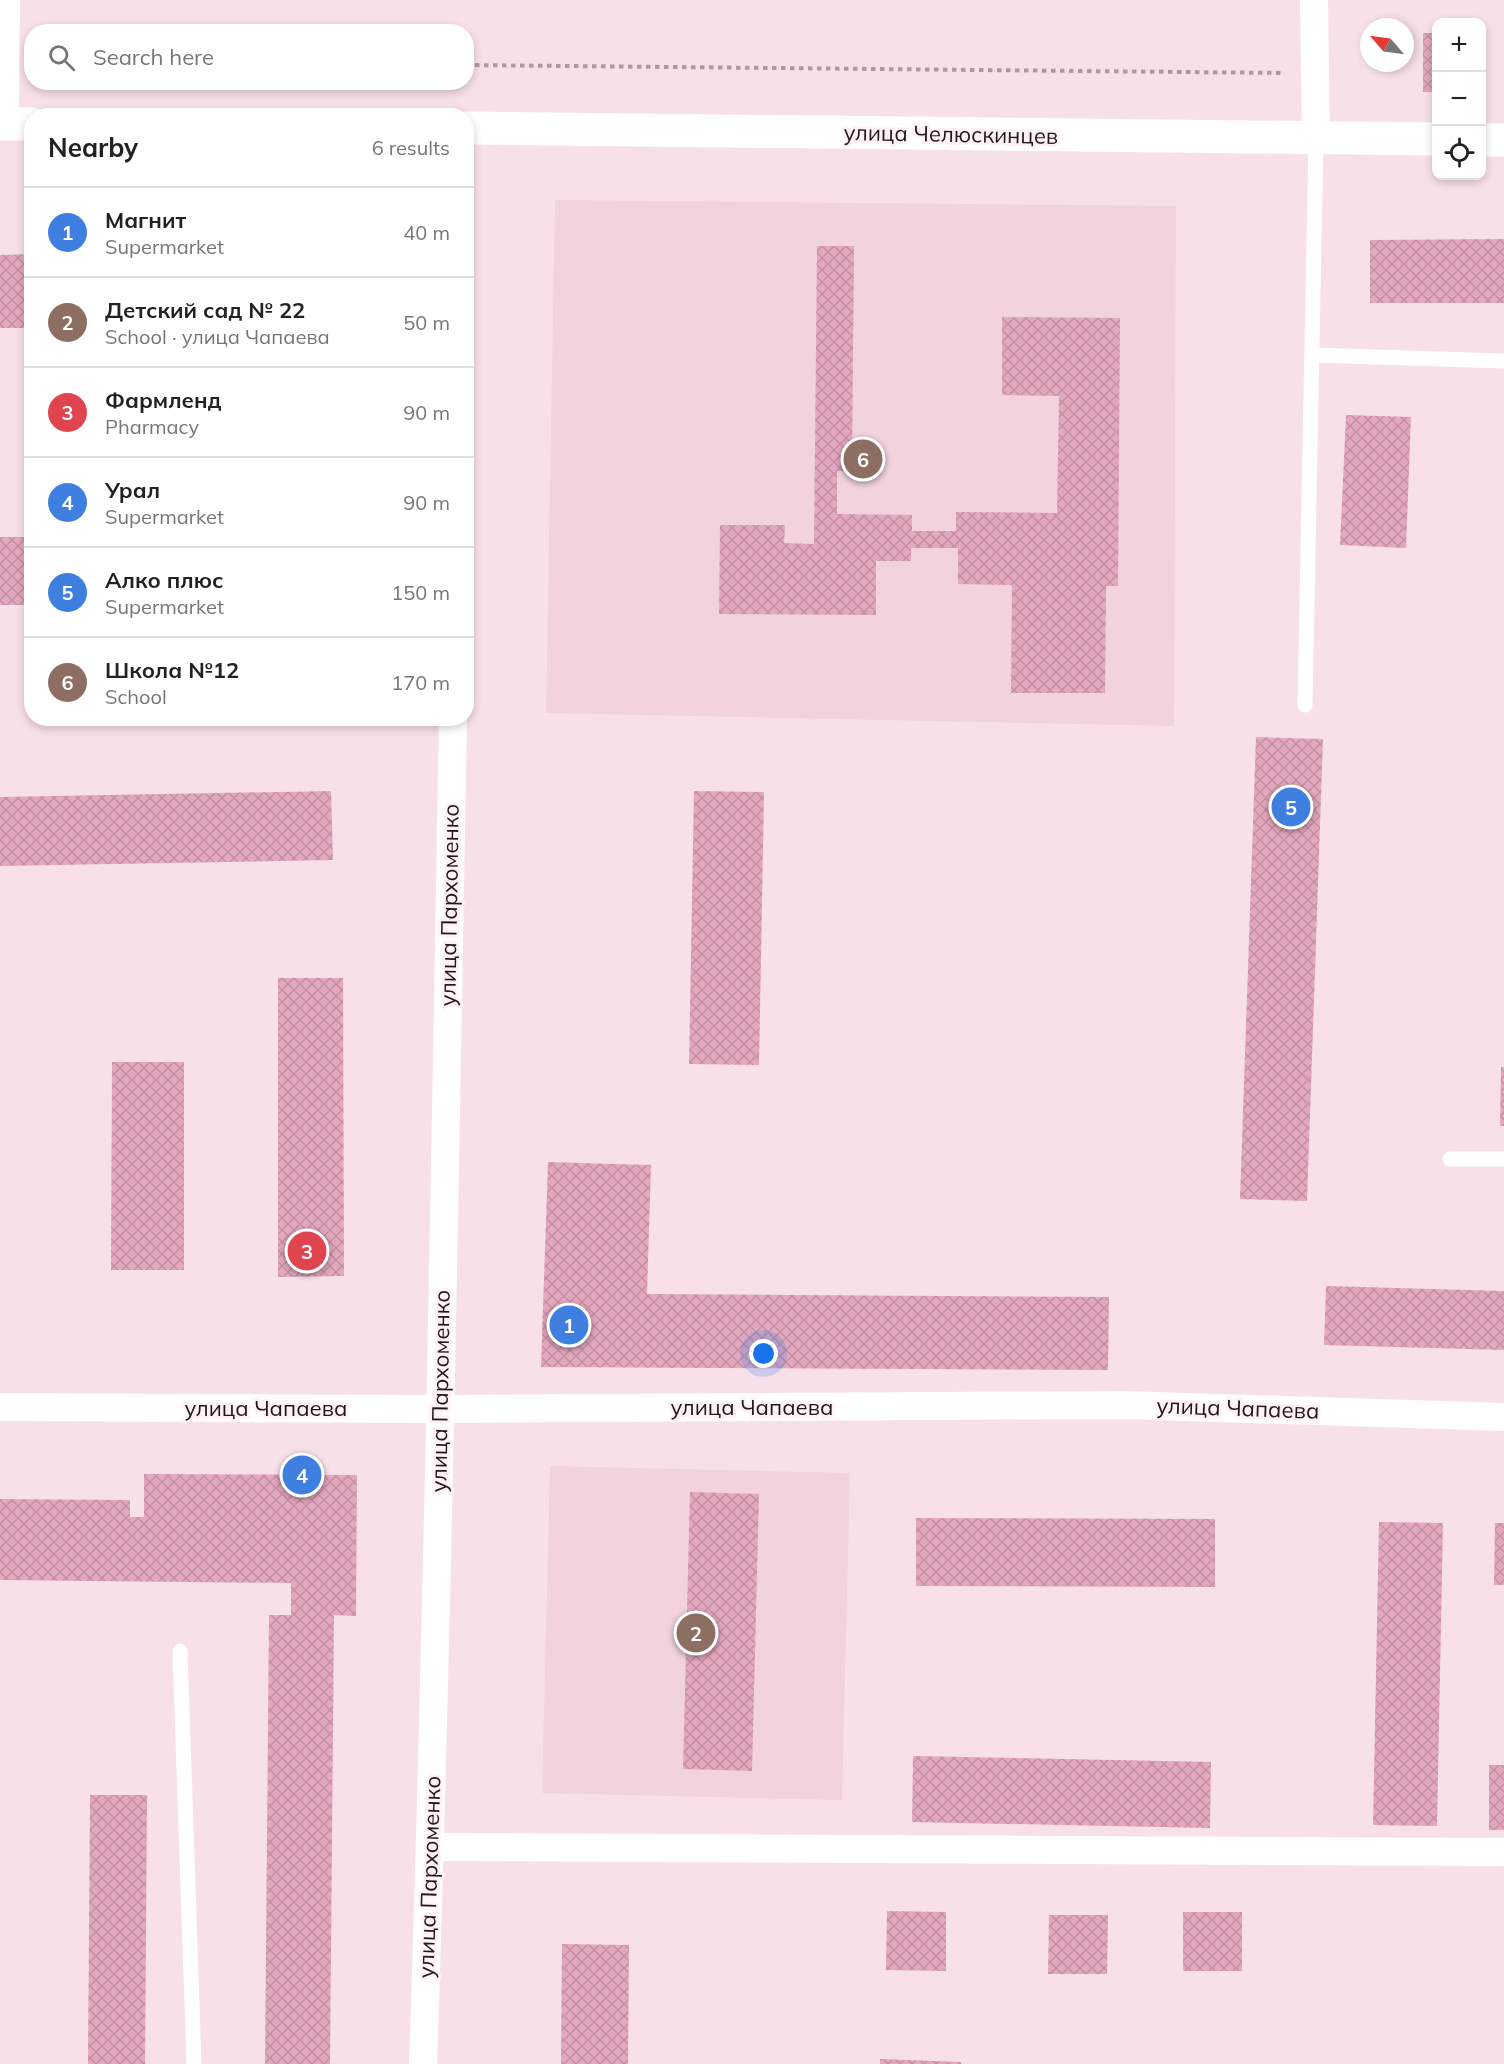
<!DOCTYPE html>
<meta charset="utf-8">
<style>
:root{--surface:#fff;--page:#f2f2f2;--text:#222;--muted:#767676;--line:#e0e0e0;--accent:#0f766e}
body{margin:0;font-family:Mulish,sans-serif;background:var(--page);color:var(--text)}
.controls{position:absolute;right:18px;top:18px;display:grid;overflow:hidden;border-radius:12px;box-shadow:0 3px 9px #0003}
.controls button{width:54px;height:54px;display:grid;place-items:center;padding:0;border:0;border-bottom:2px solid var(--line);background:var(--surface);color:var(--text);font:30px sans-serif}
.compass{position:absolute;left:1360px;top:18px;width:54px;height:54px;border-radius:50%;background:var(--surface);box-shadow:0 3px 9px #0003;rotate:298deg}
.you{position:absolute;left:764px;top:1354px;width:21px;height:21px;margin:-15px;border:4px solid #fff;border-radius:50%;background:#1a73e8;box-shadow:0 0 0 9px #1a73e833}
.badge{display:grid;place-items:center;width:39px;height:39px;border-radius:50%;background:var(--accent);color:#fff;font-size:20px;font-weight:700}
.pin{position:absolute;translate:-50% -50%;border:3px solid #fff;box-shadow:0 2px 6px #0006}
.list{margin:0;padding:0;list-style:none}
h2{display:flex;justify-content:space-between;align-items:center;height:78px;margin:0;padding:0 24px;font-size:26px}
h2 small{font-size:20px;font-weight:400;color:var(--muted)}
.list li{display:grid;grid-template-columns:39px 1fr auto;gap:18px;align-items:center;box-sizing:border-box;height:90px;padding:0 24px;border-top:2px solid var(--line)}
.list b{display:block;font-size:22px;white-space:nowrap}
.list p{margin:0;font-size:20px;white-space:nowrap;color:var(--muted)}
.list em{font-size:20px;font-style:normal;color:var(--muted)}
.icon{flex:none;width:33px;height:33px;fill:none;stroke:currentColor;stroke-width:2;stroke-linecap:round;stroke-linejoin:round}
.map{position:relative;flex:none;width:1504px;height:2064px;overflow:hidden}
.search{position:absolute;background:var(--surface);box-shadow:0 3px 9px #0003;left:24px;top:24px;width:450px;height:66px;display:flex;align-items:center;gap:15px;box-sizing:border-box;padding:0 21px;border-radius:24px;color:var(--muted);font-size:22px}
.panel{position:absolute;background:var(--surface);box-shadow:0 3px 9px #0003;left:24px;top:108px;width:450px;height:618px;border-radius:24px}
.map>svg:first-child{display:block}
</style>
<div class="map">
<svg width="1504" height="2064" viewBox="0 0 1504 2064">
<defs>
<pattern id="building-cross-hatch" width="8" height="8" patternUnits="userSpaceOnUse" patternTransform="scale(1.5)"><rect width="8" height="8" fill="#e4a8be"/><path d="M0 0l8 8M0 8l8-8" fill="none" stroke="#c390a3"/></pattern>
</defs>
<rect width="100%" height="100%" fill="#f8e0e9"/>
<g fill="#f1d2dd">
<polygon points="555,200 1176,206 1174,726 546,713"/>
<polygon points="550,1466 850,1473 842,1800 542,1793"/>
</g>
<g fill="url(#building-cross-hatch)">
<rect x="1423" y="33" width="13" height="59"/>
<polygon points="1504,239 1504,303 1370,303 1370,240"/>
<polygon points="817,246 854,246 852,471 837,471 837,514 912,515 912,531 956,531 956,512 1057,513 1059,396 1002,395 1002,317 1120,318 1118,586 1106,586 1105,693 1011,693 1012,585 958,584 958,548 911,548 911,561 876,561 876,615 719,614 720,525 785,525 784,543 814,544"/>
<polygon points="32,254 32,328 0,328 0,255"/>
<polygon points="1346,415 1411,417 1406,548 1340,545"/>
<rect x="0" y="537" width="32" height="68"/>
<polygon points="1256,737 1323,739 1307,1201 1240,1199"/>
<polygon points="331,791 333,860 0,866 0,797"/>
<polygon points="694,791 764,792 759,1065 689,1064"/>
<polygon points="278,978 343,978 344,1276 278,1277"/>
<polygon points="112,1062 184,1062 184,1270 111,1270"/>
<polygon points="1501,1067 1504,1067 1504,1126 1500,1126"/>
<polygon points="548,1162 651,1165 647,1294 1109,1297 1108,1370 541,1367"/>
<polygon points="1326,1286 1504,1291 1504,1350 1324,1345"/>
<polygon points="144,1474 357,1475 356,1616 334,1615 330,2064 265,2064 269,1615 291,1615 291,1583 0,1580 0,1499 130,1500 130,1517 144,1517"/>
<polygon points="690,1492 759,1494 752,1771 683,1769"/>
<polygon points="916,1518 1215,1519 1215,1587 916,1586"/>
<polygon points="1379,1522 1443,1523 1437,1826 1373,1825"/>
<polygon points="1495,1523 1504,1523 1504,1585 1494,1585"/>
<polygon points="913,1756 1211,1762 1210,1828 912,1822"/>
<rect x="1489" y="1765" width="15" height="65"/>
<polygon points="90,1795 147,1795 145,2064 88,2064"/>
<polygon points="887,1911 946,1912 946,1971 886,1970"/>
<rect x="1183" y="1912" width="59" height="59"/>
<polygon points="1049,1915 1108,1915 1107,1974 1048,1974"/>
<polygon points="562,1944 629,1945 628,2064 561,2064"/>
<polygon points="880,2059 961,2062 961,2064 880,2064"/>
</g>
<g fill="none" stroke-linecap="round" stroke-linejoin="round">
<polyline stroke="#ab99a0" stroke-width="4" stroke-dasharray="4.5 4.5" stroke-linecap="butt" points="466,65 1285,73"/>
<g stroke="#fff" stroke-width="15">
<polyline points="1312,355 1504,361"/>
<polyline points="1305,705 1316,138"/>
<polyline points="1450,1159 1504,1159"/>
<polyline points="180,1651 194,2064"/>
</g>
<g stroke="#fff" stroke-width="28">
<polyline points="1314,0 1316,138"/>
<polyline points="5,124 6,0"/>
<polyline points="0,1407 440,1409 1124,1405 1504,1417"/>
<polyline points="430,1847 1504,1852"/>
<path d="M423,2064C438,1616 445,1167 453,718"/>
</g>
<g stroke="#fff" stroke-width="33">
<polyline points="0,124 32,124"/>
<polyline points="466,128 1436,139"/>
<polyline points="1482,140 1504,140"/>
</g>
</g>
<g text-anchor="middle" stroke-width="6" stroke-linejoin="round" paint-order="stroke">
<g font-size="22" fill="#20181b" stroke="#fff1f5">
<text transform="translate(951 134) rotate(1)" y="8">улица Челюскинцев</text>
<text transform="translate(449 905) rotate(-89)" y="8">улица Пархоменко</text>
<text transform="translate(440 1391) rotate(-89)" y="8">улица Пархоменко</text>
<text x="752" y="1415">улица Чапаева</text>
<text x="266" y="1416">улица Чапаева</text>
<text transform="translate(1238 1408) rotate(2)" y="8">улица Чапаева</text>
<text transform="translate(429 1877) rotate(-88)" y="8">улица Пархоменко</text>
</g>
</g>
</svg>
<div class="controls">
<button>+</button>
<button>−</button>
<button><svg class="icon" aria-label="locate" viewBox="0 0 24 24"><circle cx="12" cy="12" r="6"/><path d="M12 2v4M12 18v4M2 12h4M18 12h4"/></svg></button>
</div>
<svg class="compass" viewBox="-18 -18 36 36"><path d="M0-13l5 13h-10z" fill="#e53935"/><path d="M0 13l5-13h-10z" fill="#767676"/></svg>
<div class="you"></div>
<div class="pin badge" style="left:569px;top:1325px;background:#3f7fe0">1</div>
<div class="pin badge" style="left:696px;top:1633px;background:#8d6e63">2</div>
<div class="pin badge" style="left:307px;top:1251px;background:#e0444e">3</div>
<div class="pin badge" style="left:302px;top:1475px;background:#3f7fe0">4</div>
<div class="pin badge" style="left:1291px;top:807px;background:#3f7fe0">5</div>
<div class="pin badge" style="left:863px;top:459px;background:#8d6e63">6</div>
<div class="search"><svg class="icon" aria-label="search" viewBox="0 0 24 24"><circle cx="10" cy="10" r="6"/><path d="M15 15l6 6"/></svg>Search here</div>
<section class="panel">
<h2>Nearby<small>6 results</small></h2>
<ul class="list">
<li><span class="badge" style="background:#3f7fe0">1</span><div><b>Магнит</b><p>Supermarket</p></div><em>40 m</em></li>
<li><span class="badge" style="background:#8d6e63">2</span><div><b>Детский сад № 22</b><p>School · улица Чапаева</p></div><em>50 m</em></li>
<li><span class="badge" style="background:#e0444e">3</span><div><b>Фармленд</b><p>Pharmacy</p></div><em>90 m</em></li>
<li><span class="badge" style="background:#3f7fe0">4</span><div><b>Урал</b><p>Supermarket</p></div><em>90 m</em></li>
<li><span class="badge" style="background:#3f7fe0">5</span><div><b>Алко плюс</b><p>Supermarket</p></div><em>150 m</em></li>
<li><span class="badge" style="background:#8d6e63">6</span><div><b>Школа №12</b><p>School</p></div><em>170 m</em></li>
</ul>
</section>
</div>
